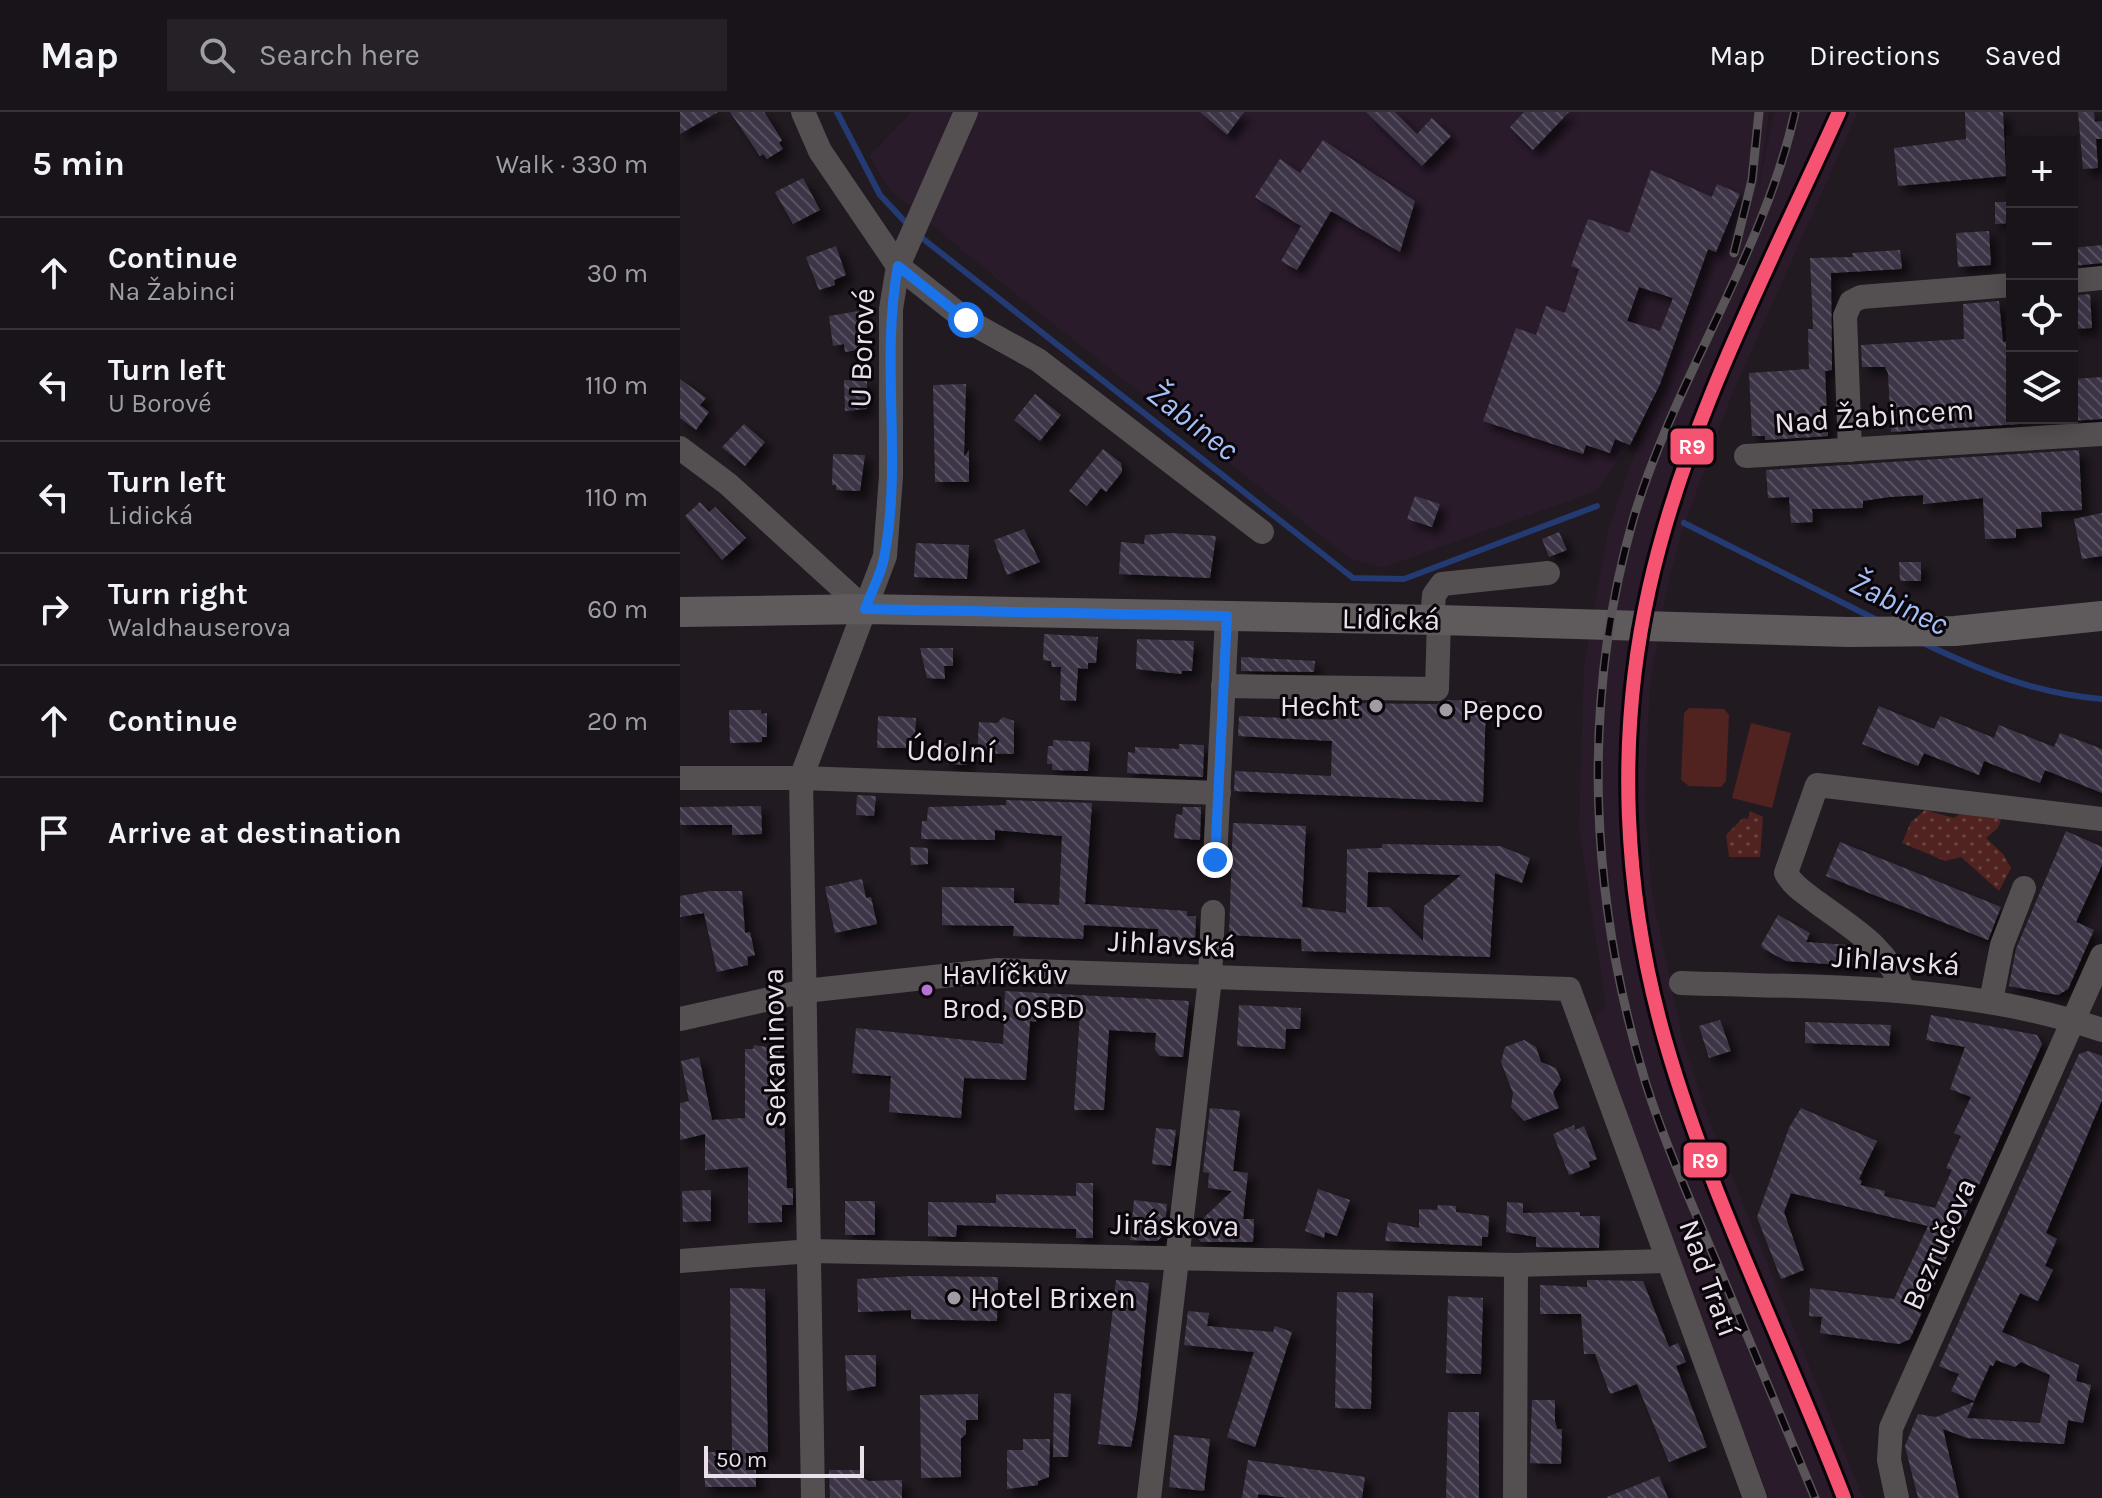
<!DOCTYPE html>
<meta charset="utf-8">
<style>
:root{--surface:#191419;--page:#262126;--text:#f1f3f6;--muted:#9f9ea2;--line:#373338}
body{margin:0;font-family:Karla,sans-serif;background:var(--page);color:var(--text)}
.controls{position:absolute;right:24px;top:24px;display:grid;overflow:hidden;border-radius:0px;box-shadow:0 4px 20px #0003}
.controls button{width:72px;height:72px;display:grid;place-items:center;padding:0;border:0;border-bottom:2px solid var(--line);background:var(--surface);color:var(--text);font:40px sans-serif}
.scale{position:absolute;left:24px;bottom:20px;width:160px;box-sizing:border-box;padding-left:8px;border:4px solid #e9e0e9;border-top:0;font-size:22px;line-height:28px;white-space:nowrap;color:#e9e0e9;-webkit-text-stroke:6px #0a050a;paint-order:stroke}
.stop{position:absolute;width:24px;height:24px;margin:-18px;border:6px solid #1a73e8;border-radius:50%;background:#fff}
.stop.end{background:#1a73e8;border-color:#fff;box-shadow:0 2px 8px #0008}
.list{margin:0;padding:0;list-style:none}
h2{display:flex;justify-content:space-between;align-items:center;height:104px;margin:0;padding:0 32px;font-size:34px}
h2 small{font-size:26px;font-weight:400;color:var(--muted)}
.list li{display:grid;grid-template-columns:52px 1fr auto;gap:24px;align-items:center;box-sizing:border-box;height:112px;padding:0 32px;border-top:2px solid var(--line)}
.list b{display:block;font-size:30px;white-space:nowrap}
.list p{margin:0;font-size:26px;white-space:nowrap;color:var(--muted)}
.list em{font-size:26px;font-style:normal;color:var(--muted)}
.icon{flex:none;width:44px;height:44px;fill:none;stroke:currentColor;stroke-width:2;stroke-linecap:round;stroke-linejoin:round}
.map{position:relative;flex:none;width:1422px;height:1386px;overflow:hidden}
header{display:flex;align-items:center;gap:48px;box-sizing:border-box;height:112px;padding:0 40px;background:var(--surface);border-bottom:2px solid var(--line)}
header strong{font-size:38px}
nav{display:flex;gap:44px;margin-inline-start:auto;font-size:28px}
.search{width:560px;height:72px;background:var(--page);display:flex;align-items:center;gap:20px;box-sizing:border-box;padding:0 28px;border-radius:0px;color:var(--muted);font-size:30px}
main{display:flex}
aside{flex:1;background:var(--surface)}
.map>svg:first-child{display:block}
</style>
<header>
<strong>Map</strong>
<div class="search"><svg class="icon" aria-label="search" viewBox="0 0 24 24"><circle cx="10" cy="10" r="6"/><path d="M15 15l6 6"/></svg>Search here</div>
<nav><a>Map</a><a>Directions</a><a>Saved</a></nav>
</header>
<main>
<aside>
<h2>5 min<small>Walk · 330 m</small></h2>
<ul class="list">
<li><svg class="icon" aria-label="ahead" viewBox="0 0 24 24"><path d="M12 20V5M6 11l6-6 6 6"/></svg><div><b>Continue</b><p>Na Žabinci</p></div><em>30 m</em></li>
<li><svg class="icon" aria-label="left" viewBox="0 0 24 24"><path d="M17 20v-9H6M10 6l-5 5 5 5"/></svg><div><b>Turn left</b><p>U Borové</p></div><em>110 m</em></li>
<li><svg class="icon" aria-label="left" viewBox="0 0 24 24"><path d="M17 20v-9H6M10 6l-5 5 5 5"/></svg><div><b>Turn left</b><p>Lidická</p></div><em>110 m</em></li>
<li><svg class="icon" aria-label="right" viewBox="0 0 24 24"><path d="M7 20v-9h11M14 6l5 5-5 5"/></svg><div><b>Turn right</b><p>Waldhauserova</p></div><em>60 m</em></li>
<li><svg class="icon" aria-label="ahead" viewBox="0 0 24 24"><path d="M12 20V5M6 11l6-6 6 6"/></svg><div><b>Continue</b></div><em>20 m</em></li>
<li><svg class="icon" aria-label="arrive" viewBox="0 0 24 24"><path d="M6 21V4h12l-3 4 3 4H6"/></svg><div><b>Arrive at destination</b></div></li>
</ul>
</aside>
<div class="map">
<svg width="1422" height="1386" viewBox="0 0 1422 1386">
<defs>
<pattern id="park-dots" width="8" height="8" patternUnits="userSpaceOnUse" patternTransform="scale(2)"><rect width="8" height="8" fill="#502320"/><path d="M2 2h.1M6 6h.1" fill="none" stroke="#694340" stroke-width="1.8" stroke-linecap="round"/></pattern>
<pattern id="building-back-hatch" width="6" height="6" patternUnits="userSpaceOnUse" patternTransform="scale(2)"><rect width="6" height="6" fill="#3d3646"/><path d="M-1 5l2 2M0 0l6 6M5-1l2 2" fill="none" stroke="#595361"/></pattern>
<filter id="shadow"><feDropShadow dx="7" dy="7" stdDeviation="4" flood-color="#0009"/></filter>
</defs>
<rect width="100%" height="100%" fill="#211a21"/>
<polygon fill="#2a1b2b" points="232,0 1089,0 1077,85 1094,0 1178,0 1050,287 1002,420 988,472 970,571 965,689 972,782 1002,925 1027,1003 1183,1386 1089,1386 914,929 916,904 926,895 899,715 904,554 928,418 975,283 950,333 916,379 702,456 669,446 327,175 211,79 189,44"/>
<g fill="url(#park-dots)">
<polygon points="1245,698 1274,706 1285,698 1323,702 1318,716 1306,726 1323,742 1331,756 1319,779 1281,745 1265,749 1222,731 1231,710"/>
<polygon points="1070,699 1083,705 1080,745 1049,745 1046,723 1063,706 1068,707"/>
</g>
<g fill="#502320">
<polygon points="1009,596 1044,597 1049,603 1046,669 1041,675 1009,674 1001,668 1004,601"/>
<polygon points="1071,611 1111,621 1092,696 1052,686"/>
</g>
<g fill="none" stroke-linecap="round" stroke-linejoin="round">
<g stroke="#233a73" stroke-width="6">
<polyline points="157,0 200,83 229,114"/>
<polyline points="237,122 673,466 724,467 917,394"/>
<polyline points="1004,411 1197,508"/>
<path d="M1243,531C1302,559 1356,582 1422,587"/>
</g>
</g>
<g fill="url(#building-back-hatch)" fill-rule="evenodd" filter="url(#shadow)">
<polygon points="0,0 38,0 0,22"/>
<polygon points="50,0 84,0 102,28 99,31 103,37 87,47 83,42 80,44"/>
<polygon points="520,0 564,0 547,23"/>
<polygon points="686,0 715,0 737,22 752,6 771,24 742,54"/>
<polygon points="844,0 889,0 853,38 830,15"/>
<polygon points="1285,0 1323,0 1326,64 1218,74 1214,36 1286,27"/>
<polygon points="1398,0 1414,0 1415,10 1422,9 1422,27 1416,27 1418,56 1403,57"/>
<polygon points="643,28 735,89 720,140 651,99 617,158 601,149 621,114 575,85 600,47 620,61"/>
<path d="M971,58L1032,85L1037,72L1060,82L1036,140L1028,137L980,272L950,333L935,327L930,341L906,333L903,342L803,309L836,216L856,223L866,194L885,201L899,157L891,154L908,107L949,121ZM959,175L993,186L980,219L947,209Z"/>
<polygon points="123,66 140,98 113,112 95,80"/>
<polygon points="1315,90 1332,90 1332,111 1315,112"/>
<polygon points="1309,119 1311,153 1278,155 1276,121"/>
<polygon points="1422,133 1422,151 1392,154 1392,136"/>
<polygon points="156,134 166,163 154,168 155,173 139,178 126,145"/>
<polygon points="1220,138 1222,157 1151,161 1152,258 1145,259 1148,324 1085,328 1085,324 1072,324 1069,261 1129,257 1128,217 1133,217 1130,146 1173,145 1172,141"/>
<polygon points="1410,182 1412,216 1392,217 1392,184"/>
<polygon points="1319,189 1323,230 1332,229 1332,247 1326,247 1332,306 1392,306 1392,267 1422,265 1422,307 1211,320 1208,261 1205,255 1182,255 1181,233 1284,227 1283,192"/>
<polygon points="179,199 184,237 165,240 164,232 153,234 149,204"/>
<polygon points="0,267 26,286 20,293 29,300 16,318 0,306"/>
<polygon points="164,268 187,269 187,297 165,299"/>
<polygon points="286,272 284,345 289,338 289,370 255,370 253,273"/>
<polygon points="355,282 381,303 360,329 334,308"/>
<polygon points="64,312 85,330 65,354 42,335"/>
<polygon points="423,337 441,351 442,360 426,380 421,376 407,394 389,379"/>
<polygon points="1399,338 1402,398 1361,400 1362,415 1336,417 1336,426 1305,427 1303,386 1243,392 1243,383 1209,385 1183,389 1183,396 1132,397 1133,410 1111,411 1109,385 1088,386 1086,358"/>
<polygon points="153,342 185,343 180,379 156,378 156,373 152,373"/>
<polygon points="735,384 760,392 752,415 727,407"/>
<polygon points="20,390 29,400 35,395 66,426 42,448 5,404"/>
<polygon points="1422,401 1422,444 1402,447 1394,407"/>
<polygon points="344,417 360,450 327,463 314,428"/>
<polygon points="879,420 887,438 869,445 862,427"/>
<polygon points="490,421 536,424 530,466 439,462 441,430 464,432 465,423"/>
<polygon points="236,431 289,433 287,467 234,465"/>
<polygon points="1219,450 1241,450 1241,469 1220,469"/>
<polygon points="364,522 418,525 416,551 408,551 408,557 398,556 396,589 380,588 381,555 372,555 371,549 363,548"/>
<polygon points="457,527 514,529 512,559 502,559 501,562 456,557"/>
<polygon points="240,536 273,536 273,554 264,554 265,567 247,566"/>
<polygon points="561,545 635,549 634,560 561,559"/>
<polygon points="767,588 806,589 803,690 554,679 555,659 651,664 652,629 558,624 559,604 653,608 653,591 757,592"/>
<polygon points="1199,594 1254,617 1260,604 1314,626 1319,613 1374,635 1380,621 1422,637 1422,681 1365,658 1360,671 1304,649 1299,663 1244,641 1238,654 1182,632"/>
<polygon points="49,598 81,598 81,602 87,601 87,625 82,625 82,630 50,631"/>
<polygon points="198,604 236,606 234,636 197,636"/>
<polygon points="323,605 334,609 334,642 297,641 299,610 317,611"/>
<polygon points="373,628 410,630 408,659 372,658 372,652 367,652 368,634 373,634"/>
<polygon points="262,631 287,633 287,653 267,652"/>
<polygon points="499,632 524,633 523,665 447,661 448,640 455,641 455,635 499,637"/>
<polygon points="177,683 196,684 194,704 176,703"/>
<polygon points="326,688 412,691 405,792 507,799 507,804 516,804 515,829 510,833 478,831 478,817 404,813 403,827 333,824 334,814 262,813 262,775 334,776 334,791 379,793 382,724 315,718 315,728 241,727 242,709 247,709 248,695 326,693"/>
<polygon points="81,694 82,722 52,723 52,713 0,713 0,695"/>
<polygon points="503,695 521,695 520,728 494,726 496,702 502,703"/>
<path d="M553,711L626,714L622,795L666,801L667,737L702,736V732L820,734L850,746L842,771L815,761L810,845L622,839L621,827L549,823ZM688,760L781,763L744,794L743,829L709,795H687Z"/>
<polygon points="1386,719 1422,735 1422,753 1396,810 1414,818 1388,877 1378,883 1329,874 1336,837"/>
<polygon points="1160,730 1321,795 1308,828 1146,764"/>
<polygon points="230,735 248,736 248,752 231,753"/>
<polygon points="182,767 186,786 191,785 197,812 155,821 145,775"/>
<polygon points="29,779 62,779 65,821 70,820 75,843 67,845 68,853 37,860 24,801 0,805 0,784"/>
<polygon points="1098,803 1130,821 1126,830 1170,833 1175,837 1174,854 1106,849 1084,837 1081,833"/>
<polygon points="325,879 509,889 503,945 480,944 475,938 476,921 429,918 424,998 394,998 400,901 357,899 356,910 350,909 346,968 284,966 281,1006 209,1000 211,964 172,961 176,916 323,932"/>
<polygon points="559,893 621,896 620,917 606,917 605,937 557,934"/>
<polygon points="1251,903 1357,923 1362,932 1230,1227 1219,1232 1140,1221 1142,1205 1129,1204 1130,1176 1214,1187 1248,1114 1111,1081 1104,1100 1124,1158 1101,1167 1077,1105 1109,1016 1121,996 1197,1029 1179,1067 1182,1069 1180,1073 1205,1079 1204,1084 1255,1096 1272,1058 1266,1056 1281,1024 1274,1021 1291,985 1270,977 1285,935 1246,928"/>
<polygon points="1040,908 1051,939 1029,946 1019,914"/>
<polygon points="1125,910 1211,913 1209,934 1125,931"/>
<polygon points="844,928 856,935 861,950 876,956 881,968 873,981 879,996 844,1009 831,995 833,981 821,950 825,935"/>
<polygon points="74,933 100,937 100,1007 104,1008 107,1076 113,1076 113,1093 102,1093 102,1110 68,1111 68,1055 25,1058 25,1022 0,1028 0,991 9,989 1,949 19,945 32,1008 65,1006 65,937 73,937"/>
<polygon points="1408,939 1422,944 1422,988 1366,1121 1377,1127 1365,1154 1373,1158 1358,1189 1340,1181 1322,1220 1399,1253 1396,1269 1411,1273 1403,1311 1388,1308 1384,1332 1287,1326 1263,1317 1279,1386 1238,1386 1225,1334 1238,1302 1256,1305 1294,1290 1287,1306 1360,1311 1370,1263 1341,1250 1335,1255 1316,1248 1313,1254 1310,1253 1294,1289 1271,1279 1279,1262 1259,1254 1399,942"/>
<polygon points="530,996 560,999 553,1059 568,1061 563,1107 574,1107 573,1130 521,1130 515,1123 516,1113 552,1079 528,1076 529,1061 523,1060"/>
<polygon points="894,1013 895,1018 904,1014 917,1047 908,1050 910,1055 889,1063 873,1022"/>
<polygon points="476,1016 496,1018 491,1054 472,1052"/>
<polygon points="396,1071 413,1071 413,1126 396,1126 396,1117 277,1113 276,1125 248,1124 248,1090 316,1091 316,1082 396,1084"/>
<polygon points="638,1077 670,1088 657,1124 645,1120 644,1126 625,1119"/>
<polygon points="31,1078 31,1109 3,1110 2,1079"/>
<polygon points="454,1088 487,1092 484,1123 477,1129 450,1128"/>
<rect x="165" y="1089" width="30" height="34"/>
<polygon points="827,1090 843,1091 843,1101 900,1100 900,1104 920,1104 919,1136 856,1135 856,1125 826,1120"/>
<polygon points="758,1093 776,1094 776,1100 809,1104 808,1125 802,1125 802,1134 705,1129 708,1110 739,1116 739,1097 757,1098"/>
<polygon points="232,1164 318,1165 317,1209 231,1207 231,1198 178,1200 177,1167"/>
<polygon points="436,1168 469,1171 457,1302 451,1335 418,1332"/>
<polygon points="907,1168 963,1169 989,1235 998,1231 1006,1250 996,1254 1027,1335 989,1350 957,1272 930,1282 915,1242 904,1242 901,1202 860,1202 860,1173 907,1175"/>
<polygon points="50,1176 85,1177 88,1340 76,1340 76,1375 25,1375 24,1340 52,1340"/>
<polygon points="657,1180 693,1181 691,1297 655,1296"/>
<polygon points="768,1184 803,1186 801,1262 766,1261"/>
<polygon points="508,1199 529,1201 527,1214 593,1220 595,1214 612,1220 575,1335 547,1325 574,1240 504,1233"/>
<polygon points="165,1243 196,1243 196,1274 167,1279"/>
<polygon points="374,1281 391,1282 388,1345 373,1345"/>
<polygon points="298,1282 298,1308 286,1308 286,1322 281,1326 281,1365 241,1366 240,1283"/>
<polygon points="852,1288 875,1288 875,1309 877,1317 882,1317 881,1352 850,1351"/>
<polygon points="768,1300 799,1300 799,1386 766,1386"/>
<polygon points="494,1323 530,1327 524,1379 489,1375"/>
<polygon points="343,1327 370,1327 369,1365 358,1369 358,1373 327,1377 327,1338 343,1338"/>
<polygon points="568,1348 685,1365 682,1386 609,1386 578,1382 578,1386 562,1386"/>
<polygon points="149,1358 183,1358 183,1366 189,1369 222,1368 222,1386 150,1386"/>
<polygon points="979,1364 988,1386 927,1386 927,1385"/>
</g>
<g fill="none" stroke-linecap="round" stroke-linejoin="round">
<g stroke="#545052" stroke-width="24">
<polyline points="123,0 140,39 218,154 286,208 358,248 582,420"/>
<polyline points="1392,169 1422,166"/>
<polyline points="0,336 48,372 185,497"/>
<polyline points="1170,338 1165,204 1171,190 1181,185 1332,173"/>
<polyline points="1066,344 1422,322"/>
<polyline points="752,508 754,483 762,472 868,461"/>
<polyline points="543,574 757,577 759,508"/>
<polyline points="0,666 121,666 539,681"/>
<polyline points="535,748 547,504"/>
<path d="M1001,871C1144,876 1284,871 1422,918"/>
<path d="M1223,878C1207,835 1173,817 1138,791C1126,782 1113,774 1106,761L1137,673L1422,707"/>
<polyline points="1311,889 1322,833 1344,776"/>
<polyline points="0,907 125,879 318,858 889,877 1075,1386"/>
<polyline points="0,1149 131,1139 836,1153 988,1149"/>
<polyline points="133,1386 121,666 205,444 211,364 211,197 218,154 286,0"/>
<polyline points="469,1386 530,867 533,800"/>
<polyline points="835,1386 836,1153"/>
<polyline points="1217,1386 1209,1348 1211,1316 1422,844"/>
</g>
<polyline stroke="#5f5b5d" stroke-width="30" points="0,500 185,497 759,508 1168,520 1275,519 1422,504"/>
<g stroke="#585457" stroke-width="9">
<g id="rail">
<path d="M1115,0C1084,141 994,268 953,408C900,594 910,789 966,972C986,1035 1013,1095 1039,1156C1071,1233 1103,1309 1135,1386"/>
<polyline points="1054,141 1072,68 1079,0"/>
</g>
</g>
<use href="#rail" stroke="#0a050a" stroke-width="6" stroke-dasharray="18" stroke-linecap="butt"/>
<g stroke="#0a050a" stroke-width="20">
<path id="rail-1" d="M1159,0C1089,155 1006,310 969,477C936,626 943,781 985,928C1030,1085 1105,1233 1164,1386"/>
</g>
<use href="#rail-1" stroke="#f65372" stroke-width="14"/>
</g>
<g fill="none" stroke-linecap="round" stroke-linejoin="round">
<path stroke="#1a73e8" stroke-width="10" d="M286,208L218,154C200,249 223,350 204,446C201,463 191,480 185,497L547,504L535,748"/>
</g>
<g fill="#a39ba3" stroke="#0a050a" stroke-width="3">
<circle cx="696" cy="594" r="8"/>
<circle cx="766" cy="598" r="8"/>
<circle cx="274" cy="1186" r="8"/>
</g>
<circle fill="#b673d3" stroke="#0a050a" stroke-width="3" cx="247" cy="878" r="7"/>
<g text-anchor="middle" stroke-width="6" stroke-linejoin="round" paint-order="stroke">
<g font-size="28" fill="#e9e0e9" stroke="#0a050a" text-anchor="start">
<text x="262" y="872">Havlíčkův<tspan x="262" dy="34">Brod, OSBD</tspan></text>
</g>
<g font-size="30" fill="#e9e0e9" stroke="#0a050a">
<text transform="translate(182 236) rotate(-88)" y="10">U Borové</text>
<text transform="translate(1194 304) rotate(-4)" y="10">Nad Žabincem</text>
<text transform="translate(711 507) rotate(1)" y="10">Lidická</text>
<text transform="translate(271 639) rotate(2)" y="10">Údolní</text>
<text transform="translate(492 832) rotate(3)" y="10">Jihlavská</text>
<text transform="translate(1216 849) rotate(4)" y="10">Jihlavská</text>
<text transform="translate(94 936) rotate(-91)" y="10">Sekaninova</text>
<text transform="translate(495 1113) rotate(1)" y="10">Jiráskova</text>
<text transform="translate(1259 1132) rotate(-66)" y="10">Bezručova</text>
<text transform="translate(1029 1166) rotate(70)" y="10">Nad Tratí</text>
</g>
<g font-size="30" fill="#e9e0e9" stroke="#0a050a" text-anchor="start">
<text x="680" y="604" text-anchor="end">Hecht</text>
<text x="782" y="608">Pepco</text>
<text x="290" y="1196">Hotel Brixen</text>
</g>
<g font-size="32" font-style="italic" fill="#a5c0f7" stroke="#0a050a">
<text transform="translate(513 309) rotate(38)" y="11">Žabinec</text>
<text transform="translate(1219 491) rotate(26)" y="11">Žabinec</text>
</g>
</g>
<g stroke="#0a050a" stroke-width="3">
<rect x="989" y="315" width="46" height="39" rx="8" fill="#f65372"/>
<rect x="1002" y="1029" width="46" height="38" rx="8" fill="#f65372"/>
</g>
<g font-size="22" text-anchor="middle" font-weight="bold" fill="#fff">
<text x="1012" y="342">R9</text>
<text x="1025" y="1056">R9</text>
</g>
</svg>
<div class="controls">
<button>+</button>
<button>−</button>
<button><svg class="icon" aria-label="locate" viewBox="0 0 24 24"><circle cx="12" cy="12" r="6"/><path d="M12 2v4M12 18v4M2 12h4M18 12h4"/></svg></button>
<button><svg class="icon" aria-label="layers" viewBox="0 0 24 24"><path d="M12 4l9 5-9 5-9-5zM3 14l9 5 9-5"/></svg></button>
</div>
<div class="scale">50 m</div>
<div class="stop" style="left:286px;top:208px"></div>
<div class="stop end" style="left:535px;top:748px"></div>
</div>
</main>
